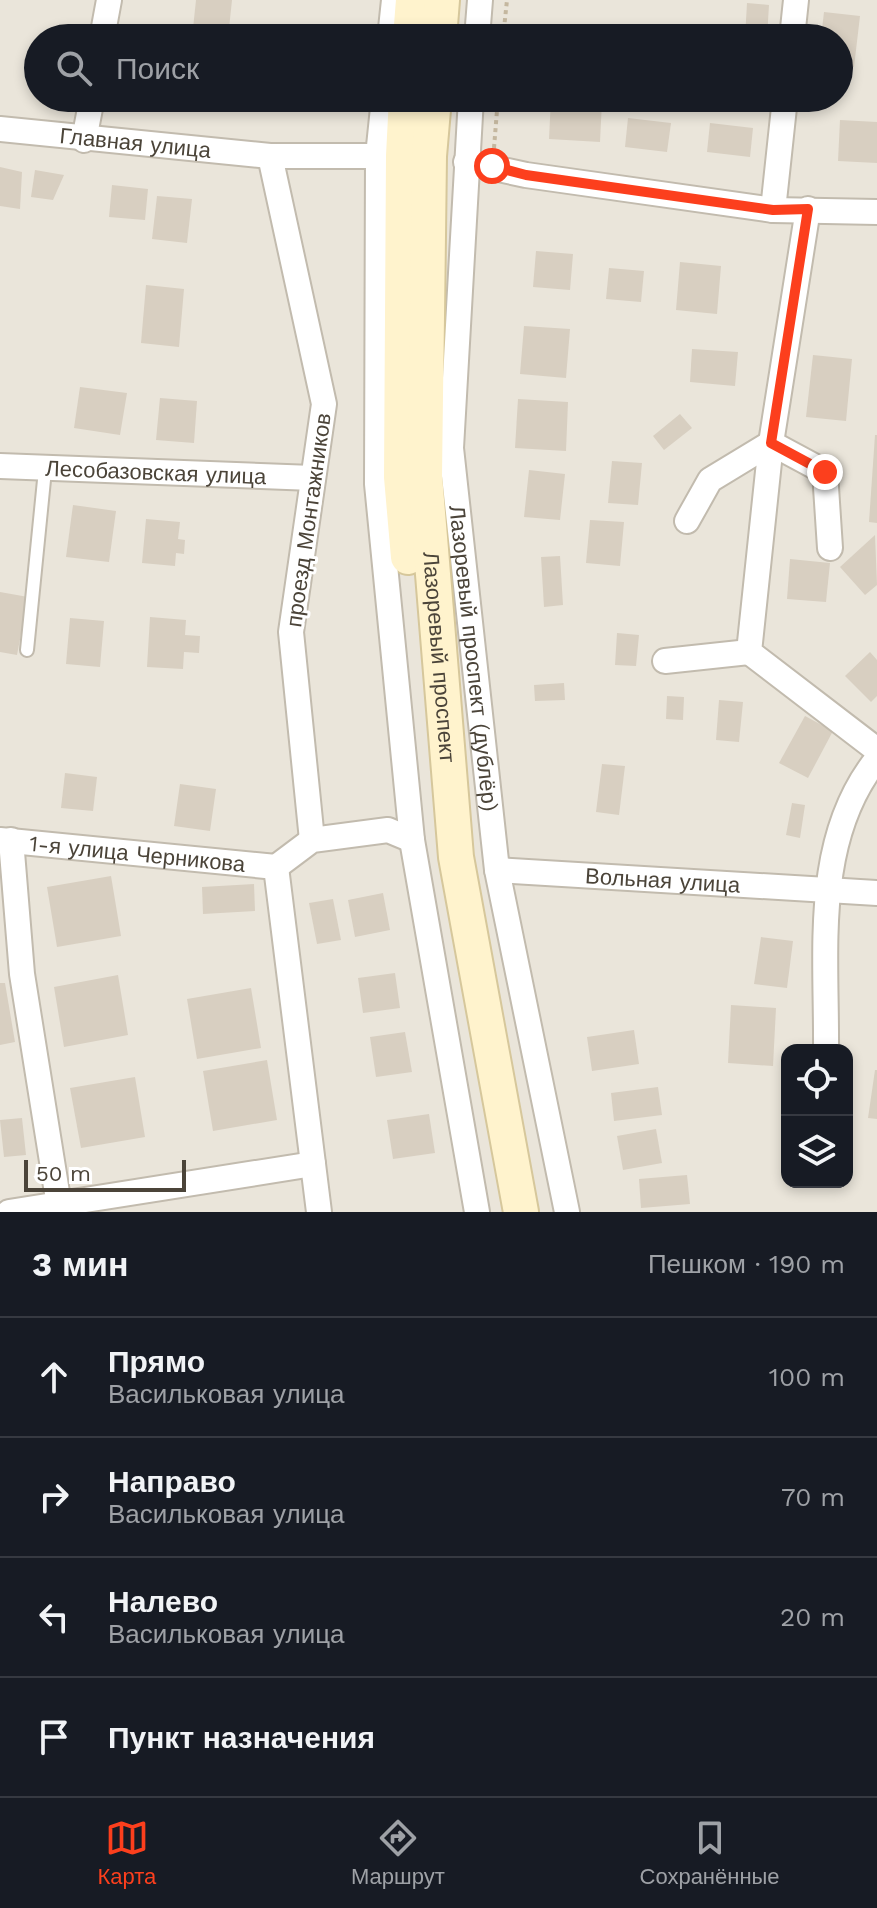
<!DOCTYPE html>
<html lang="ru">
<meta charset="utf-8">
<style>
:root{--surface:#171b24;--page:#20242c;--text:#f1f3f6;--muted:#9ea1a6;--line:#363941;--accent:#fc3f1d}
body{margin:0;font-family:"Work Sans",sans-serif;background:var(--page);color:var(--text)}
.controls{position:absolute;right:24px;bottom:24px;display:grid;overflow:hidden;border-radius:16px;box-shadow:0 4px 12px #0003}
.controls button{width:72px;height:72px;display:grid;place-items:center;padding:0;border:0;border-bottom:2px solid var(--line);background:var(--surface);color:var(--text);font:40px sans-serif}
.scale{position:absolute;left:24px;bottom:20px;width:162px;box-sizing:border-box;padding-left:8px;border:4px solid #4b4439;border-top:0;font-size:22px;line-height:28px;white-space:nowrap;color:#4b4439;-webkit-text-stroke:6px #fff;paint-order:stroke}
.stop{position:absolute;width:24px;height:24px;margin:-18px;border:6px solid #fc3f1d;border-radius:50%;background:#fff}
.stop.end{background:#fc3f1d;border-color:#fff;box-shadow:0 2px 8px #0008}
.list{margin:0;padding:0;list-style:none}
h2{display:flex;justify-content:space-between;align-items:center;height:104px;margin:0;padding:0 32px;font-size:34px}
h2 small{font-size:26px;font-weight:400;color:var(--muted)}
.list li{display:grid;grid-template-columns:52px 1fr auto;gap:24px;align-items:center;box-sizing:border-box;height:120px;padding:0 32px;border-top:2px solid var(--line)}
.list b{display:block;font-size:30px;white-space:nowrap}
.list p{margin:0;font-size:26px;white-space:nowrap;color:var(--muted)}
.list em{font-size:26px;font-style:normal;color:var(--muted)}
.icon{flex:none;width:44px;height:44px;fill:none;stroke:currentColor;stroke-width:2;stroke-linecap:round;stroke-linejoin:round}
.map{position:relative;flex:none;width:877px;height:1212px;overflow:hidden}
.search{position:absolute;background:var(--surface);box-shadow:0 4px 12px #0003;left:24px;right:24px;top:24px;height:88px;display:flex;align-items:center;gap:20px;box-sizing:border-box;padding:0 28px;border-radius:44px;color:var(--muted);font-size:30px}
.sheet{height:584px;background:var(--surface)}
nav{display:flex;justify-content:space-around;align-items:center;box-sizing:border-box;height:112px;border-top:2px solid var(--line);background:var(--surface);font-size:22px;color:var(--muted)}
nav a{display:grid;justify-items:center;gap:4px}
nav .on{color:var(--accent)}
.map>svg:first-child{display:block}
</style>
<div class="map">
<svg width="877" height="1212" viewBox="0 0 877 1212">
<rect width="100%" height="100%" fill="#f6f3ec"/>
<path fill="#eae5da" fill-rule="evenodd" d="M0,0H877V1212H0ZM38,38H839V98H38ZM787,1050H847V1182H787Z"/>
<g fill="#d8cfc1">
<polygon points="196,0 232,0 228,38 192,38"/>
<polygon points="747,3 769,5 767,38 745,38"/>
<polygon points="824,12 860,16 854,67 839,65 839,38 821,38"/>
<polygon points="185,98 228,98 227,109 185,107"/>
<polygon points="551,98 602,101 600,142 549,139"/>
<polygon points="628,118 671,123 667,152 625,147"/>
<polygon points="840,120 877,122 877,163 838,161"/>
<polygon points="710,123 753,128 750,157 707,152"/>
<polygon points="0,167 22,172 20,209 0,206"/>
<polygon points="35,170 64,175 53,200 31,197"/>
<polygon points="112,185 148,189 145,220 109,217"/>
<polygon points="157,196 192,199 187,243 152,239"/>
<polygon points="536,251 573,254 570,290 533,287"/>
<polygon points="680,262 721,266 717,314 676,310"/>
<polygon points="609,268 644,271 641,302 606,299"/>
<polygon points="146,285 184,289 179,347 141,343"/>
<polygon points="524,326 570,329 566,378 520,374"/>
<polygon points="692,349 738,352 735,386 690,382"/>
<polygon points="813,355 852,359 846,421 806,417"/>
<polygon points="80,387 127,393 120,435 74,428"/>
<polygon points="160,398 197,401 194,443 156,440"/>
<polygon points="518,399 568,402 566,451 515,448"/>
<polygon points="680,414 692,428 664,450 653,436"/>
<polygon points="875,435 877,435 877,523 869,522"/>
<polygon points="612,461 642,463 638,505 608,503"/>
<polygon points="529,470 565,474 560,520 524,517"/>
<polygon points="73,505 116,511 109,562 66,557"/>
<polygon points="146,519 180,522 178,539 185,540 184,554 176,553 175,566 142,563"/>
<polygon points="590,520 624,522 620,566 586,563"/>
<polygon points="875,535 877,585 865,595 840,567"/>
<polygon points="560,556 563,605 544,607 541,557"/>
<polygon points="790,559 830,563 826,602 787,599"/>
<polygon points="0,592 28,597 17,655 0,652"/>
<polygon points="150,617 186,620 185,635 200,636 199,653 184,652 183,669 147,667"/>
<polygon points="70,618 104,621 100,667 66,664"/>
<polygon points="617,633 639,635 636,666 615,665"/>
<polygon points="870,652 877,660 877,696 871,702 845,676"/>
<polygon points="564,683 565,700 535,701 534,685"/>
<polygon points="667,696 684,697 683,720 666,719"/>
<polygon points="719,700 743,702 739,742 716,740"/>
<polygon points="805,716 833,731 808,778 779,763"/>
<polygon points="602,764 625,766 619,815 596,812"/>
<polygon points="65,773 97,777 93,811 61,808"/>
<polygon points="180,784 216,789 210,831 174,826"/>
<polygon points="792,803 805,805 800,838 786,835"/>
<polygon points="111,876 121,936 57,947 47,887"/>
<polygon points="254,884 255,911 203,914 202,887"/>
<polygon points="383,893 390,930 355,937 348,900"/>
<polygon points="333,899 341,940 317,944 309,903"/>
<polygon points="761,937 793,941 787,988 754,984"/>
<polygon points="395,973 400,1008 363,1013 358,978"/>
<polygon points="118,975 128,1035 64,1047 54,987"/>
<polygon points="0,983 5,983 15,1042 0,1045"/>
<polygon points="251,988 261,1048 197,1059 187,999"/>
<polygon points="731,1005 776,1008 773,1066 728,1063"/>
<polygon points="634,1030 639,1064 592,1071 587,1037"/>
<polygon points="405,1032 412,1072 376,1077 370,1037"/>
<polygon points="267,1060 277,1120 213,1131 203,1071"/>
<polygon points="875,1070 877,1070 877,1119 868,1118"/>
<polygon points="135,1077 145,1137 81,1148 70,1088"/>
<polygon points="658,1087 662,1115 614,1121 611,1093"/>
<polygon points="429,1114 435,1153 393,1159 387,1120"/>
<polygon points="22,1118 26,1155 4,1157 0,1120"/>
<polygon points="656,1129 662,1163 623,1170 617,1136"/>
<polygon points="687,1175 690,1204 641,1208 639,1179"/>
</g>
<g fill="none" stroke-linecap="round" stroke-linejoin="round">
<g stroke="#c2bbae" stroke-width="16">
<polyline id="lane" points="27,650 45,470"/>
</g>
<g stroke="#c2bbae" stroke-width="28">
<g id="street">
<polyline points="102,38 109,0"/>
<polyline points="390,38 394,0"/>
<polyline points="477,38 480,0"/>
<polyline points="792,38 796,0"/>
<polyline points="384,98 378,156 377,484 412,840 477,1212"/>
<path id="s1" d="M471,98L451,448L497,870L567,1212"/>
<path id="s2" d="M0,129L270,156H378"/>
<polyline points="84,140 92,98"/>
<polyline points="270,156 324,404 291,632 312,840"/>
<polyline points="466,162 526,175 773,210 877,212"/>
<polyline points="808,209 771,443 749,652 877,750"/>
<polyline points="773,210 785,98"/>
<path id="s3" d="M0,466L313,478"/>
<polyline points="687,521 710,480 771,443 825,472 830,548"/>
<polyline points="665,661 749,652"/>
<path id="s4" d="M0,840L276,867"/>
<polyline points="11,840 22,974 59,1205"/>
<polyline points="276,867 319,1212"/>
<polyline points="276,867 312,840 388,830 412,840"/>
<path id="s5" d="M497,870L877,893"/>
<path d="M826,1050C827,952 812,840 877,759"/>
<polyline points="9,1212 313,1164"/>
</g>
</g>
<g stroke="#d6c79b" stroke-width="38">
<g id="secondary">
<polyline points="410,38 413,0"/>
<polyline points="439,38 442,0"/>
<polyline points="406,98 403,156 401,477 408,557"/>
<path id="s6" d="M434,98L429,156L425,476L456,857L521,1212"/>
</g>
</g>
<g stroke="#c4b79f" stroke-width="4" stroke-dasharray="4 4" stroke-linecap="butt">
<polyline points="503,38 507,0"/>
<polyline points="494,148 498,98"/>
</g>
<use href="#lane" stroke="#fff" stroke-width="12"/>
<use href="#street" stroke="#fff" stroke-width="24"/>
<use href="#secondary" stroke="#fff3cd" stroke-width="34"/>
</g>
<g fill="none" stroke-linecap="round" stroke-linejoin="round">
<polyline stroke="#fc3f1d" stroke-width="10" points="492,166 526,175 773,210 808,209 771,443 825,472"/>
</g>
<g text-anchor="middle" stroke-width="6" stroke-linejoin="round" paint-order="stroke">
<g font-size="22" fill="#4b4439" stroke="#fff">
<text dy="8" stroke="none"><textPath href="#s2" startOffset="136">Главная улица</textPath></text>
<text dy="8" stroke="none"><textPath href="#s3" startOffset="156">Лесобазовская улица</textPath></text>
<text transform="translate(308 520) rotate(-82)" y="8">проезд Монтажников</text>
<text dy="8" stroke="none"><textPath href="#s6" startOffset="560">Лазоревый проспект</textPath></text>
<text dy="8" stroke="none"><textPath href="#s1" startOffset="562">Лазоревый проспект (дублёр)</textPath></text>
<text dy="8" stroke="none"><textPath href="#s4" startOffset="138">1-я улица Черникова</textPath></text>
<text dy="8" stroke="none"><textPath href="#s5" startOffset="166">Вольная улица</textPath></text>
</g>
</g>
</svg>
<div class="controls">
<button><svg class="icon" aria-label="locate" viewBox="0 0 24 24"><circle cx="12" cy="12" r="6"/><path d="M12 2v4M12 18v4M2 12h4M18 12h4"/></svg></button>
<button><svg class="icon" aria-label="layers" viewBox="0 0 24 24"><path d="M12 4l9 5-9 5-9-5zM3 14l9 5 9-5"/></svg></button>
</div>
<div class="scale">50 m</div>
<div class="stop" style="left:492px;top:166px"></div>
<div class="stop end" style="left:825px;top:472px"></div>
<div class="search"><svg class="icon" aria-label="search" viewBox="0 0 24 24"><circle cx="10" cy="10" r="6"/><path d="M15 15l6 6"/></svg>Поиск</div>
</div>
<section class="sheet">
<h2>3 мин<small>Пешком · 190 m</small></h2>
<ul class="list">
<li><svg class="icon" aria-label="ahead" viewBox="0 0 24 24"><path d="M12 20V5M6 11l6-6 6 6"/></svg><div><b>Прямо</b><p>Васильковая улица</p></div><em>100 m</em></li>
<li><svg class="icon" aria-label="right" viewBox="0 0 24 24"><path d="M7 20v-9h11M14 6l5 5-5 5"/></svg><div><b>Направо</b><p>Васильковая улица</p></div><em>70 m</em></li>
<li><svg class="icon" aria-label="left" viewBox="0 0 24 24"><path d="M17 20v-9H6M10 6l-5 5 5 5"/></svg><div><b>Налево</b><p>Васильковая улица</p></div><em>20 m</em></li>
<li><svg class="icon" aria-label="arrive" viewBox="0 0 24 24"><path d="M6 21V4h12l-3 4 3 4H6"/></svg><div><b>Пункт назначения</b></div></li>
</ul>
</section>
<nav>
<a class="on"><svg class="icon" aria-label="map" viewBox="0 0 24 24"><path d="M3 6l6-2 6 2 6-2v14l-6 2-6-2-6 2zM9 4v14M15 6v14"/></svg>Карта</a>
<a><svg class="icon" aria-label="directions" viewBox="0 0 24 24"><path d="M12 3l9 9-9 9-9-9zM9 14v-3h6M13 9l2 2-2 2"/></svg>Маршрут</a>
<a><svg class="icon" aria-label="saved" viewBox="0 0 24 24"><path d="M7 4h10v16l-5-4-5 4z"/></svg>Сохранённые</a>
</nav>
